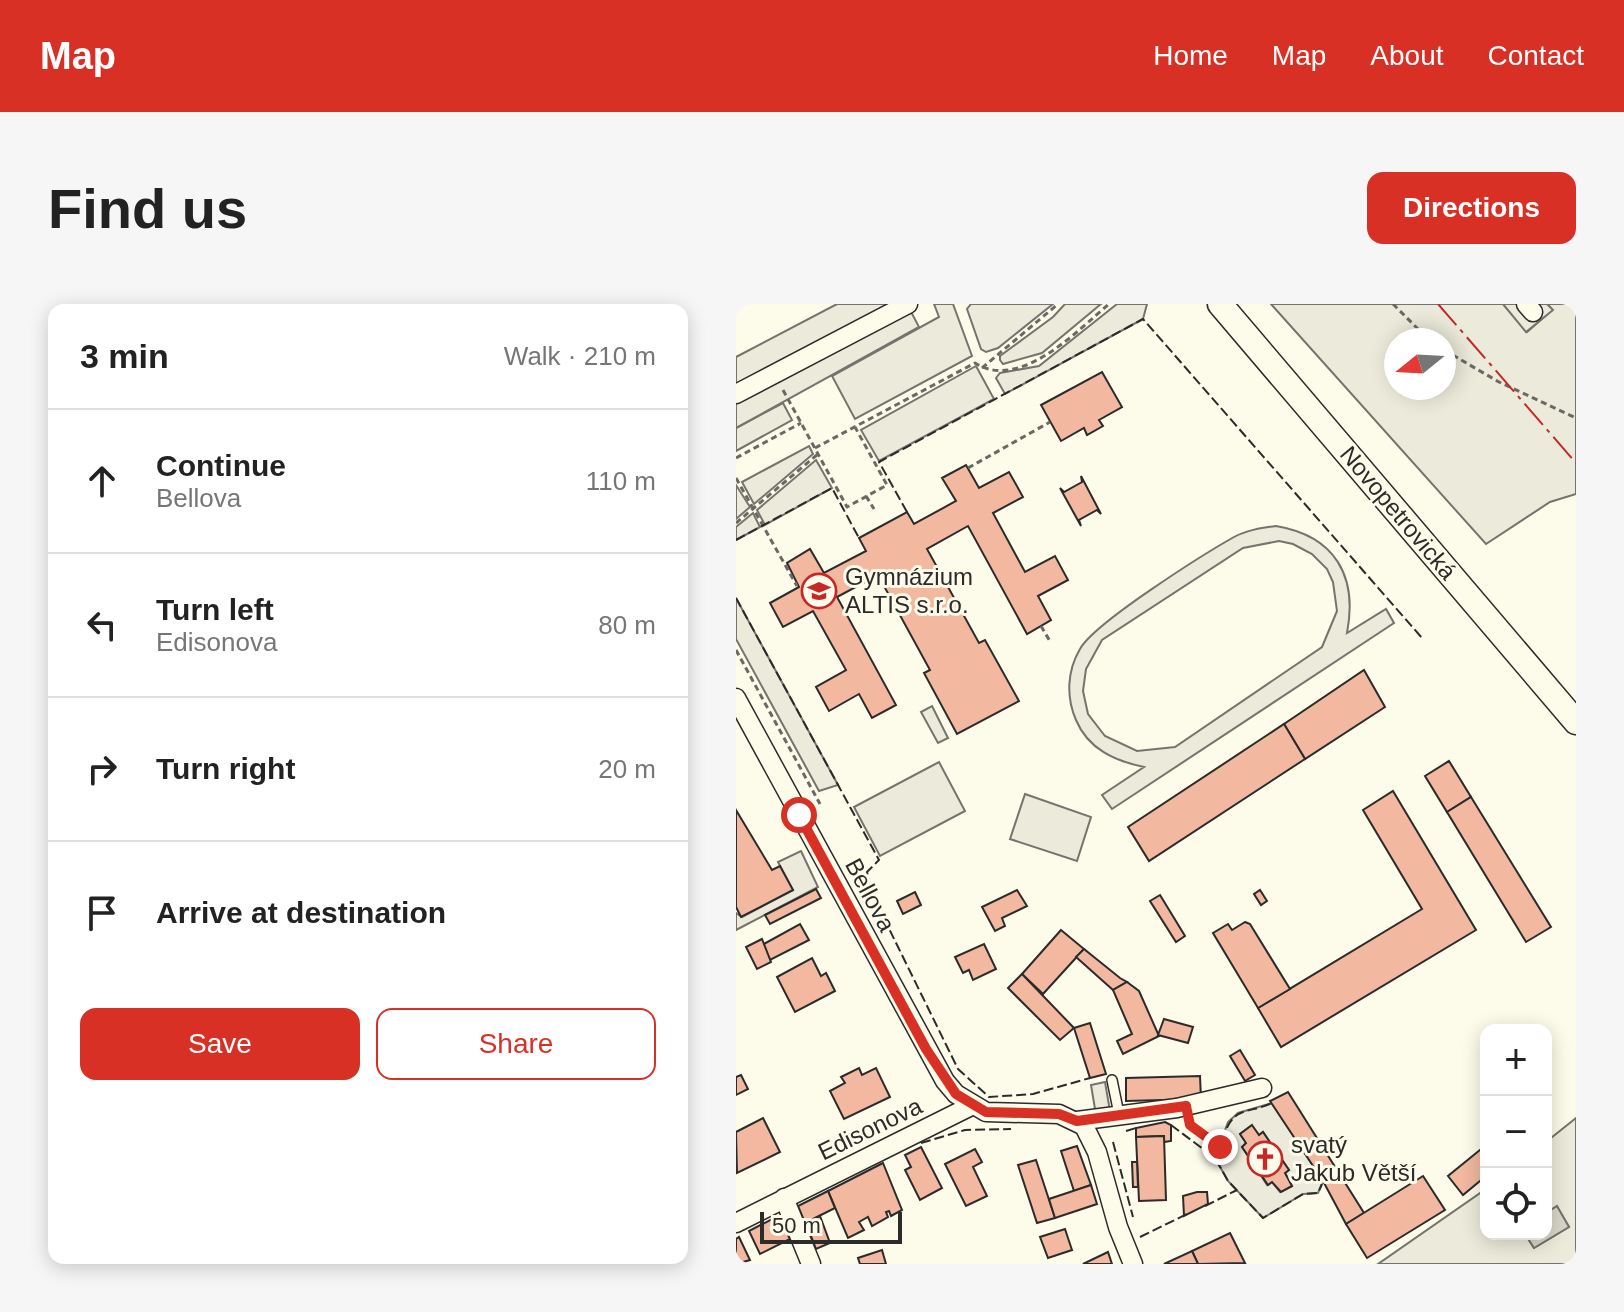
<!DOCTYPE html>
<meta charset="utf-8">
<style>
:root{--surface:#fff;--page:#f6f6f6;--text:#222;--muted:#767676;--line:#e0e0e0;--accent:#d93025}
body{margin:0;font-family:Helvetica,sans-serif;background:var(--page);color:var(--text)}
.controls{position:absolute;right:24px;bottom:24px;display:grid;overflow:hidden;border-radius:16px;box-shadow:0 4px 20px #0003}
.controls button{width:72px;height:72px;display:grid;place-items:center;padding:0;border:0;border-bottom:2px solid var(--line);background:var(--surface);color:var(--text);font:40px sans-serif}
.compass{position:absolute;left:648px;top:24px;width:72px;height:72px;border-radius:50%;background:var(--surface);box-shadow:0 4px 20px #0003;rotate:252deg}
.scale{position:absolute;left:24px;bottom:20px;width:142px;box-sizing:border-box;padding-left:8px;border:4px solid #2b2b2b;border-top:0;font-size:22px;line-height:28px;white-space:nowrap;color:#2b2b2b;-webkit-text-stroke:6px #fdfbea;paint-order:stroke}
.stop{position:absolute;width:24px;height:24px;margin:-18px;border:6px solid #d93025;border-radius:50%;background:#fff}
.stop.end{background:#d93025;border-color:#fff;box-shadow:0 2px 8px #0008}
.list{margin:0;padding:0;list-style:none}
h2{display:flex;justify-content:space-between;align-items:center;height:104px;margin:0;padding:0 32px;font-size:34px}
h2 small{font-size:26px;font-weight:400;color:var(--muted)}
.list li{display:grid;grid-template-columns:52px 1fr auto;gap:24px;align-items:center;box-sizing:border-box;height:144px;padding:0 32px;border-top:2px solid var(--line)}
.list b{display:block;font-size:30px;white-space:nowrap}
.list p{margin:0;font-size:26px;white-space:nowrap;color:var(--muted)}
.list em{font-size:26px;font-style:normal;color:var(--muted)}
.actions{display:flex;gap:16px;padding:24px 32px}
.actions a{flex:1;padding:18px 0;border:2px solid var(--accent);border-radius:16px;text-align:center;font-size:28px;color:var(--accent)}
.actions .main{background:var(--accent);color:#fff}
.icon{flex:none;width:44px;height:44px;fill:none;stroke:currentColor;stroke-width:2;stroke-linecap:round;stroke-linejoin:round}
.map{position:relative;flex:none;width:840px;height:960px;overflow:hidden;border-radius:16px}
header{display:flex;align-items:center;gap:48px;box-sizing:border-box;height:112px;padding:0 40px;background:var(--accent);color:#fff}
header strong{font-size:38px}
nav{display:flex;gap:44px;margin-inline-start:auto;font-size:28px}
.intro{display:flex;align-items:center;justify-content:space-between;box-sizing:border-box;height:192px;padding:0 48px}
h1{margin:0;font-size:56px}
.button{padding:20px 36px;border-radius:16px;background:var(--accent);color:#fff;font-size:28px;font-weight:700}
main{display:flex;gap:48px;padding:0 48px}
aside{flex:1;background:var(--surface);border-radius:16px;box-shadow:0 4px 20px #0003}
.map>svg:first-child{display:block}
</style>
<header>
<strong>Map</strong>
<nav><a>Home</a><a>Map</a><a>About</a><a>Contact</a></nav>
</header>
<div class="intro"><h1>Find us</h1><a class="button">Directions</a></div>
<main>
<aside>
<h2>3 min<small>Walk · 210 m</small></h2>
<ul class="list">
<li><svg class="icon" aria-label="ahead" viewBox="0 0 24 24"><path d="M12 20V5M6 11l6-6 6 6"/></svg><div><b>Continue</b><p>Bellova</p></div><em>110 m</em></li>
<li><svg class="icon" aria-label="left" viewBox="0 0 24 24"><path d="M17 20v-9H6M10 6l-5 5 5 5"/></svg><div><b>Turn left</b><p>Edisonova</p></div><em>80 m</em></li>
<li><svg class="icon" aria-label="right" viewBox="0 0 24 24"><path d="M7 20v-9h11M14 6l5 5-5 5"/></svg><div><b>Turn right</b></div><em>20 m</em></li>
<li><svg class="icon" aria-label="arrive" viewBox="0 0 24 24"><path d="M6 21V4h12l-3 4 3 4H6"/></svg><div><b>Arrive at destination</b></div></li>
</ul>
<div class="actions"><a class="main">Save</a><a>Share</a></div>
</aside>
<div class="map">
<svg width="840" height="960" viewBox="0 0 840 960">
<rect width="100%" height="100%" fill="#fdfbea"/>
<g fill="#ecebdb" stroke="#74746e" stroke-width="2" fill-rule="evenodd">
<polygon points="198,0 217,0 236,52 119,115 96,72 203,13"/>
<polygon points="235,0 317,0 262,44 250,48 245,45 231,5"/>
<polygon points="329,0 365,0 306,49 267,60 264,56 264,52 317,13"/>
<polygon points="381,0 411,0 407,15 269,90 260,74 264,69 303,62"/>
<path d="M535,0H767L791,28L816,6L812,0H840V190L814,198L750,240ZM660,36H708V84H660Z"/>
<polygon points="240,62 258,95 143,157 125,126"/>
<polygon points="47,99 56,116 0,147 0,124"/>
<polygon points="73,142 77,150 18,200 6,178"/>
<polygon points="80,156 96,184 29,221 21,206"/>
<polygon points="0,181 14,203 0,215"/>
<polygon points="17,209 24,223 0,236 0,223"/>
<path d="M540,222C599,232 622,272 611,329L650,305L658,319L376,505L366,491L408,463C379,457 352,445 340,416C330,393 331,367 344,345C358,319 468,250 498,233C511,226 525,224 540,222ZM543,237L557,240L576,250L591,265L597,278L601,307L586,343L439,443L401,447L369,432L352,410L347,387L350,365L366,336L507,244Z"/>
<polygon points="0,294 102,481 83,487 0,335"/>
<polygon points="203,458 229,507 144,552 118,503"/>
<polygon points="289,490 355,513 341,557 274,535"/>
<polygon points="65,547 82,583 0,626 0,609 6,613 57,586 42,558"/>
<path d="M536,799L587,877L582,889L567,890L527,914L492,877L479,854L492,818L502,809ZM515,822L523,831L527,828L553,866L549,869L556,882L544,888L536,878L531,881L506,843L510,839L504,830Z"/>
<polygon points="840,814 840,960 642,960 750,885 750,930 789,930 798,944 833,923 821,903 810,909 810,838"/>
</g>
<g fill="#eceadb" stroke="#74746e" stroke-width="2">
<polygon points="101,0 171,0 183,23 0,124 0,53"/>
<polygon points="767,0 811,0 817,6 790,28"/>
<polygon points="196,402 212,434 202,439 185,408"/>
<polygon points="369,778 374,807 360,811 355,781"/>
</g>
<polygon fill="#d8d7c9" stroke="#74746e" stroke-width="2" points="821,902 833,923 798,944 789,930 810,930 810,909"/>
<g fill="#f2b8a0" stroke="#2b2b2b" stroke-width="2">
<polygon points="366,68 386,103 363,116 367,122 351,131 348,124 325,137 305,101"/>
<polygon points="230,161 243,184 273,168 287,193 257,209 289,268 319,252 332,276 302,292 315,316 291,330 232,222 191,245 243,339 249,336 283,397 221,430 188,369 194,366 142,271 101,293 160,401 136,414 123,390 93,407 80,383 110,366 77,307 47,323 34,299 63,283 51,259 74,245 88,269 130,247 123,234 171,208 178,220 220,197 206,174"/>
<polygon points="345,172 365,210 361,206 343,216 345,222 324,184 328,188 346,178"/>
<polygon points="628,366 649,403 569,455 548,420"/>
<polygon points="548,420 569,455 413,557 392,523"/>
<polygon points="713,457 735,493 711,508 689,472"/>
<polygon points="657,487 740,626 545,743 522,704 686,605 627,506"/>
<polygon points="735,493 815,623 790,638 711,508"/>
<polygon points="0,506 36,566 44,562 57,586 5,613 0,603"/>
<polygon points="80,585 85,594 34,620 29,611"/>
<polygon points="281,586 291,602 266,614 269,622 259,627 246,603"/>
<polygon points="524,586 531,597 525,601 518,590"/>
<polygon points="179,588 185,601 167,610 161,597"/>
<polygon points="424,591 449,632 440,638 414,597"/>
<polygon points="509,618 514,620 554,685 522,704 477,629 492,620 496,626"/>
<polygon points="64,620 73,636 34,656 26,641"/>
<polygon points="325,626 348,645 307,690 286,670"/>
<polygon points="26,635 35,658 21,665 10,643"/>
<polygon points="248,640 260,665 237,676 233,666 227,669 219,653"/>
<polygon points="348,645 384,674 391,678 377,686 340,653"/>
<polygon points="76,654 85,672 90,669 99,687 59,708 41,673"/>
<polygon points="286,670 338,724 324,736 272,684"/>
<polygon points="391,678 403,687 423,732 387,750 381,737 396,730 377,686"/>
<polygon points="428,715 457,723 452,739 422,731"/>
<polygon points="354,719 370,770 354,774 338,724"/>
<polygon points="504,746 519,771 509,777 494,752"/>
<polygon points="123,764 126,771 140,764 154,793 108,815 94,787 109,779 105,773"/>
<polygon points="5,771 12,785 0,791 0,773"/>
<polygon points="464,772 465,795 390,797 390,774"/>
<polygon points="552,788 628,909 610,920 587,877 534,797"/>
<polygon points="27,814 44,848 1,869 0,828"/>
<polygon points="429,818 435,821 435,837 428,838 428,832 400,833 400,824"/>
<polygon points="516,821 523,831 527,828 553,866 549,869 556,882 545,888 536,878 532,881 506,843 510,839 504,830"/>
<polygon points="428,832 430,896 403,897 400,833"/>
<polygon points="750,841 750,872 727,891 712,872"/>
<polygon points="341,842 355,881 338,887 325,847"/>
<polygon points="185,843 206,884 184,896 169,866 175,863 169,851"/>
<polygon points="239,845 246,858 237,863 251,892 230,902 209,860"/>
<polygon points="300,856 319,914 301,919 282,861"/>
<polygon points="396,858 401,858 402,883 397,883"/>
<polygon points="147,859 166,906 155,912 153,907 150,908 152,913 136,922 132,913 123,918 128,926 112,934 92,887"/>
<polygon points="687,872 709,906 631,954 610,920"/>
<polygon points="355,881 361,900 319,914 313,895"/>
<polygon points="92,887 99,904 69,919 62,902"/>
<polygon points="461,888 471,888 472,900 448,912 447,892"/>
<polygon points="42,912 54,935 24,950 13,927"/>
<polygon points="84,912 94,939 80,945 70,919"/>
<polygon points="329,925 336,946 312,954 304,933"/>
<polygon points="494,929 509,959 462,960 456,947"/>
<polygon points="3,933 14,956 0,960 0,935"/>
<polygon points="146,946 150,960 124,960 122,954"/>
<polygon points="456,947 462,960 428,960"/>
<polygon points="372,948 376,960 347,960"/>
</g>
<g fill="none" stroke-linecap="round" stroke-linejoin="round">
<g stroke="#2b2b2b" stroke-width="12">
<polyline id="lane" points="376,776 383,810"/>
</g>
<g stroke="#2b2b2b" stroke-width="21">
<g id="street">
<polyline points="790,0 797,8"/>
<polyline points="0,90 172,0"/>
<polyline points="0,394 209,777 220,790 250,808 323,810 348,822 361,848 382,923 397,960"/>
<polyline points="341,817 441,804 526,784"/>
<polyline points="48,894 75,960"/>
<polyline points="0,919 237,801"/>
</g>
</g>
<g stroke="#2b2b2b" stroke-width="27">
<polyline id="secondary" points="484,0 840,418"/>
</g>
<g stroke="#6a6964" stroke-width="3" stroke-dasharray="6 4" stroke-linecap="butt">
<polyline points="657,0 693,36"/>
<polyline points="708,46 763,78 840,114"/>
<polyline points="246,64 322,0"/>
<polyline points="47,86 111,203 151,181 119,123"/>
<path d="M79,144L239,59C284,88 342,26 373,0"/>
<polyline points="0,154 65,119"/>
<polyline points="232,164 314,118"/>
<polyline points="0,174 61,282"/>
<polyline points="130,192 138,205"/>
<polyline points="0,219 82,150"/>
<polyline points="305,322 315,339"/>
<polyline points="0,346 84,500"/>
<polyline points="453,819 484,843"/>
</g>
<use href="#lane" stroke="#fdfbea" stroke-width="9"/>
<use href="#street" stroke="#fdfbea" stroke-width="18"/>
<use href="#secondary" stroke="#fdfbea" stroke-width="24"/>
<g stroke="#2b2b2b" stroke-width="2" stroke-dasharray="10 4" stroke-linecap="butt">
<polyline points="171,208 143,158 407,15 686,334"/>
<polyline points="0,236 96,184 123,234"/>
<polyline points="0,294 143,556 131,568 136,590 222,765 253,793 297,790 354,774"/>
<polyline points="435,821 479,854"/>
<polyline points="390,827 400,824"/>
<path d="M486,837C497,800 510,811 536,799"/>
<polyline points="377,838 397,913"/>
<polyline points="185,839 229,826 275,825"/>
<polyline points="484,843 479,854 492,877 527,914 567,890 582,889 586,880"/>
<polyline points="469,902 501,886"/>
<polyline points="404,933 451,910"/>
</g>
<polyline stroke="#c62828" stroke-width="2" stroke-dasharray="28 6 4 6" stroke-linecap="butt" points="702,0 840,159"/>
</g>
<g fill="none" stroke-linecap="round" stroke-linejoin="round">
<polyline stroke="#d93025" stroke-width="10" points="63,511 190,745 220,790 250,808 323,810 341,817 450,802 454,821 484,843"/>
</g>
<defs>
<g id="school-ring" transform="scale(1.8)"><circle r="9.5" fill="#fdfbea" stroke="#c62828" stroke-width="1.5"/><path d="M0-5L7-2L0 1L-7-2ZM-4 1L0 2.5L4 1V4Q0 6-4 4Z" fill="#c62828"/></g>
<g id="church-ring" transform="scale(1.8)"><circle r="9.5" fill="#fdfbea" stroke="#c62828" stroke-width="1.5"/><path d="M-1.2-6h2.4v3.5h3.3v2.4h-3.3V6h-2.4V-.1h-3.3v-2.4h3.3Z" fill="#c62828"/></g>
</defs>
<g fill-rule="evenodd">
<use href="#school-ring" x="83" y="287"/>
<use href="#church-ring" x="529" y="855"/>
</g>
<g text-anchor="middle" stroke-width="6" stroke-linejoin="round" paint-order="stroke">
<g font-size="24" fill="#2b2b2b" stroke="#fdfbea">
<text transform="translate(662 209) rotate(50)" y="8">Novopetrovická</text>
<text transform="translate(134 591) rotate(62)" y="8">Bellova</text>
<text transform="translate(134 825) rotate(-26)" y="8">Edisonova</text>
</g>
<g font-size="24" fill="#2b2b2b" stroke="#fdfbea" text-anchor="start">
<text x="109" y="281">Gymnázium<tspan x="109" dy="28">ALTIS s.r.o.</tspan></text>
<text x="555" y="849">svatý<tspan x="555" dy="28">Jakub Větší</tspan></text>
</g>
</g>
</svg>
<div class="controls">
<button>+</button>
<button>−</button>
<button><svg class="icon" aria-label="locate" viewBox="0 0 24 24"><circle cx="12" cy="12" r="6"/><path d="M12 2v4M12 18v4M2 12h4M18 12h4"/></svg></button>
</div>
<svg class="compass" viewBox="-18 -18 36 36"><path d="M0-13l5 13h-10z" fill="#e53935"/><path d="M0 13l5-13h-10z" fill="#767676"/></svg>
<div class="scale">50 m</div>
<div class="stop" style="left:63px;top:511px"></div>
<div class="stop end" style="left:484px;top:843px"></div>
</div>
</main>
